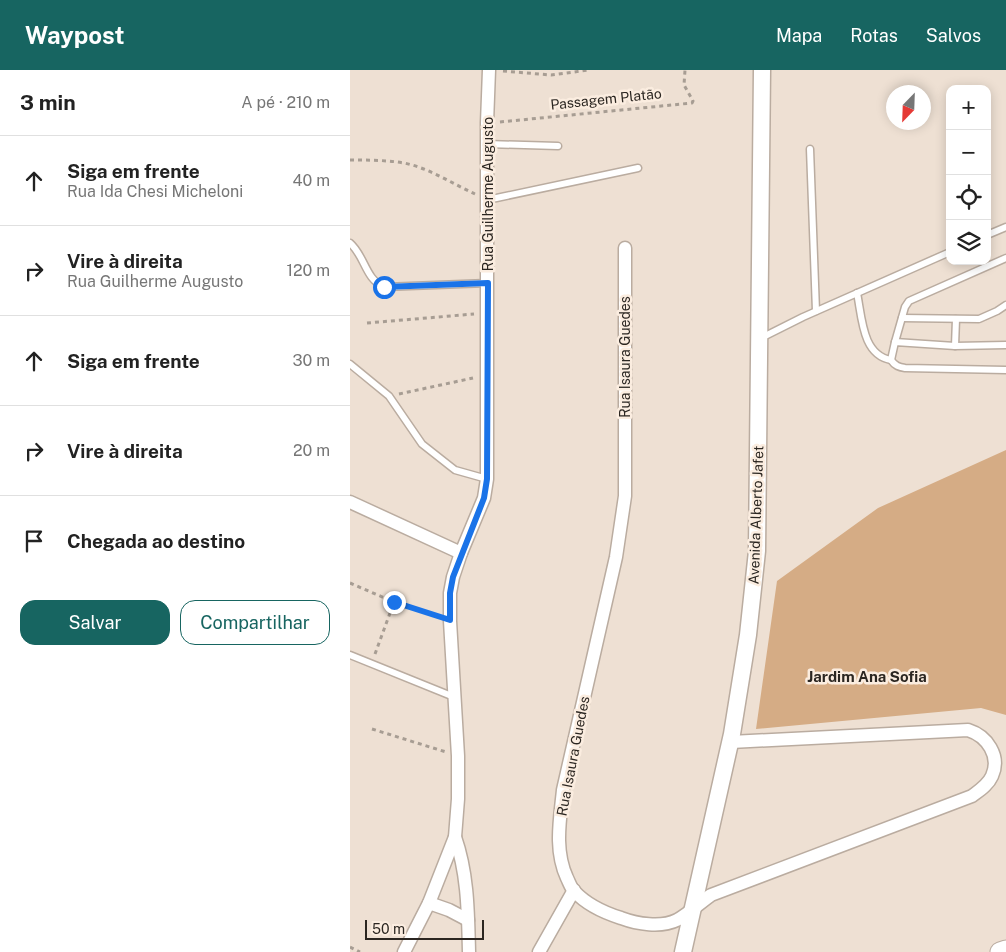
<!DOCTYPE html>
<html lang="pt">
<meta charset="utf-8">
<style>
:root{--surface:#fff;--page:#f2f2f2;--text:#222;--muted:#767676;--line:#e0e0e0;--accent:#176561}
body{margin:0;font-family:"Public Sans",sans-serif;background:var(--page);color:var(--text)}
.controls{position:absolute;right:15px;top:15px;display:grid;overflow:hidden;border-radius:10px;box-shadow:0 2px 12px #0003}
.controls button{width:45px;height:45px;display:grid;place-items:center;padding:0;border:0;border-bottom:1px solid var(--line);background:var(--surface);color:var(--text);font:25px sans-serif}
.compass{position:absolute;left:536px;top:15px;width:45px;height:45px;border-radius:50%;background:var(--surface);box-shadow:0 2px 12px #0003;rotate:203deg}
.scale{position:absolute;left:15px;bottom:12px;width:119px;box-sizing:border-box;padding-left:5px;border:2px solid #2b2621;border-top:0;font-size:14px;line-height:18px;white-space:nowrap;color:#2b2621;-webkit-text-stroke:4px #fbede0;paint-order:stroke}
.stop{position:absolute;width:15px;height:15px;margin:-11px;border:4px solid #1a73e8;border-radius:50%;background:#fff}
.stop.end{background:#1a73e8;border-color:#fff;box-shadow:0 1px 5px #0008}
.list{margin:0;padding:0;list-style:none}
h2{display:flex;justify-content:space-between;align-items:center;height:65px;margin:0;padding:0 20px;font-size:21px}
h2 small{font-size:16px;font-weight:400;color:var(--muted)}
.list li{display:grid;grid-template-columns:32px 1fr auto;gap:15px;align-items:center;box-sizing:border-box;height:90px;padding:0 20px;border-top:1px solid var(--line)}
.list b{display:block;font-size:19px;white-space:nowrap}
.list p{margin:0;font-size:16px;white-space:nowrap;color:var(--muted)}
.list em{font-size:16px;font-style:normal;color:var(--muted)}
.actions{display:flex;gap:10px;padding:15px 20px}
.actions a{flex:1;padding:11px 0;border:1px solid var(--accent);border-radius:15px;text-align:center;font-size:18px;color:var(--accent)}
.actions .main{background:var(--accent);color:#fff}
.icon{flex:none;width:28px;height:28px;fill:none;stroke:currentColor;stroke-width:2;stroke-linecap:round;stroke-linejoin:round}
.map{position:relative;flex:none;width:656px;height:882px;overflow:hidden}
header{display:flex;align-items:center;gap:30px;box-sizing:border-box;height:70px;padding:0 25px;background:var(--accent);color:#fff}
header strong{font-size:24px}
nav{display:flex;gap:28px;margin-inline-start:auto;font-size:18px}
main{display:flex}
aside{flex:1;background:var(--surface)}
.map>svg:first-child{display:block}
</style>
<header>
<strong>Waypost</strong>
<nav><a>Mapa</a><a>Rotas</a><a>Salvos</a></nav>
</header>
<main>
<aside>
<h2>3 min<small>A pé · 210 m</small></h2>
<ul class="list">
<li><svg class="icon" aria-label="ahead" viewBox="0 0 24 24"><path d="M12 20V5M6 11l6-6 6 6"/></svg><div><b>Siga em frente</b><p>Rua Ida Chesi Micheloni</p></div><em>40 m</em></li>
<li><svg class="icon" aria-label="right" viewBox="0 0 24 24"><path d="M7 20v-9h11M14 6l5 5-5 5"/></svg><div><b>Vire à direita</b><p>Rua Guilherme Augusto</p></div><em>120 m</em></li>
<li><svg class="icon" aria-label="ahead" viewBox="0 0 24 24"><path d="M12 20V5M6 11l6-6 6 6"/></svg><div><b>Siga em frente</b></div><em>30 m</em></li>
<li><svg class="icon" aria-label="right" viewBox="0 0 24 24"><path d="M7 20v-9h11M14 6l5 5-5 5"/></svg><div><b>Vire à direita</b></div><em>20 m</em></li>
<li><svg class="icon" aria-label="arrive" viewBox="0 0 24 24"><path d="M6 21V4h12l-3 4 3 4H6"/></svg><div><b>Chegada ao destino</b></div></li>
</ul>
<div class="actions"><a class="main">Salvar</a><a>Compartilhar</a></div>
</aside>
<div class="map">
<svg width="656" height="882" viewBox="0 0 656 882">
<rect width="100%" height="100%" fill="#eee0d3"/>
<polygon fill="#d5ac85" points="656,380 656,645 631,638 406,659 427,511 528,438"/>
<g fill="none" stroke-linecap="round" stroke-linejoin="round">
<g stroke="#baaca0" stroke-width="9">
<g id="service">
<polyline points="137,74 208,76"/>
<polyline points="460,79 466,241"/>
<polyline points="137,130 288,98"/>
<polyline points="637,165 656,157"/>
<path d="M0,173C15,186 15,209 34,217L138,213"/>
<path d="M507,223C512,247 512,285 541,290"/>
<polyline points="552,248 629,249 647,241 656,235"/>
<polyline points="411,268 453,247 600,182"/>
<polyline points="545,272 555,237 559,231 656,188"/>
<path d="M656,275L605,276L545,272L541,290C545,296 549,297 555,298L656,300"/>
<polyline points="605,276 606,249"/>
<polyline points="0,294 39,326 72,374 105,400 137,409"/>
<polyline points="0,585 104,627"/>
</g>
</g>
<g stroke="#baaca0" stroke-width="15">
<g id="minor">
<path d="M275,178V426L266,487L213,720C210,750 204,780 217,808C219,812 221,818 224,821C236,834 255,843 271,848C287,854 311,858 327,850C338,844 351,832 361,825L622,726C630,720 638,715 642,706C651,686 637,666 618,660L381,672"/>
<polyline points="0,432 111,483"/>
<path d="M105,767C118,804 118,843 119,882"/>
<polyline points="79,833 99,840 118,850"/>
<polyline points="54,882 79,833 105,767 108,729 108,686 100,551 100,523 103,507 111,483 134,428 137,409 137,53 139,0"/>
<polyline points="189,882 224,820"/>
</g>
</g>
<g stroke="#baaca0" stroke-width="19">
<polyline id="tertiary" points="333,882 382,664 398,565 407,481 412,0"/>
</g>
<g stroke="#baaca0" stroke-width="21">
<polyline id="secondary" points="650,882 656,880"/>
</g>
<g stroke="#a79d93" stroke-width="3" stroke-dasharray="4 4" stroke-linecap="butt">
<polyline points="153,1 201,5 239,0"/>
<polyline points="150,52 342,33 343,31 334,15 335,0"/>
<path d="M0,90C18,90 36,90 54,93C79,98 103,114 125,124"/>
<polyline points="17,253 124,244"/>
<polyline points="49,324 123,308"/>
<polyline points="0,513 44,532 87,546"/>
<polyline points="25,584 44,532"/>
<polyline points="22,659 96,682"/>
<polyline points="0,877 10,882"/>
</g>
<use href="#service" stroke="#fff" stroke-width="6"/>
<use href="#minor" stroke="#fff" stroke-width="12"/>
<use href="#tertiary" stroke="#fff" stroke-width="16"/>
<use href="#secondary" stroke="#fff" stroke-width="19"/>
</g>
<g fill="none" stroke-linecap="round" stroke-linejoin="round">
<polyline stroke="#1a73e8" stroke-width="6" points="34,217 138,213 137,409 134,428 103,507 100,523 100,550 44,532"/>
</g>
<g text-anchor="middle" stroke-width="5" stroke-linejoin="round" paint-order="stroke">
<g font-size="14" fill="#2b2621" stroke="#fbede0">
<text transform="translate(256 29) rotate(-6)" y="5">Passagem Platão</text>
<text transform="translate(138 124) rotate(-90)" y="5">Rua Guilherme Augusto</text>
<text transform="translate(275 287) rotate(-90)" y="5">Rua Isaura Guedes</text>
<text transform="translate(406 445) rotate(-88)" y="5">Avenida Alberto Jafet</text>
<text transform="translate(223 686) rotate(-79)" y="5">Rua Isaura Guedes</text>
</g>
<g font-size="15" font-weight="bold" fill="#2b2621" stroke="#fbede0">
<text x="517" y="612">Jardim Ana Sofia</text>
</g>
</g>
</svg>
<div class="controls">
<button>+</button>
<button>−</button>
<button><svg class="icon" aria-label="locate" viewBox="0 0 24 24"><circle cx="12" cy="12" r="6"/><path d="M12 2v4M12 18v4M2 12h4M18 12h4"/></svg></button>
<button><svg class="icon" aria-label="layers" viewBox="0 0 24 24"><path d="M12 4l9 5-9 5-9-5zM3 14l9 5 9-5"/></svg></button>
</div>
<svg class="compass" viewBox="-18 -18 36 36"><path d="M0-13l5 13h-10z" fill="#e53935"/><path d="M0 13l5-13h-10z" fill="#767676"/></svg>
<div class="scale">50 m</div>
<div class="stop" style="left:34px;top:217px"></div>
<div class="stop end" style="left:44px;top:532px"></div>
</div>
</main>
